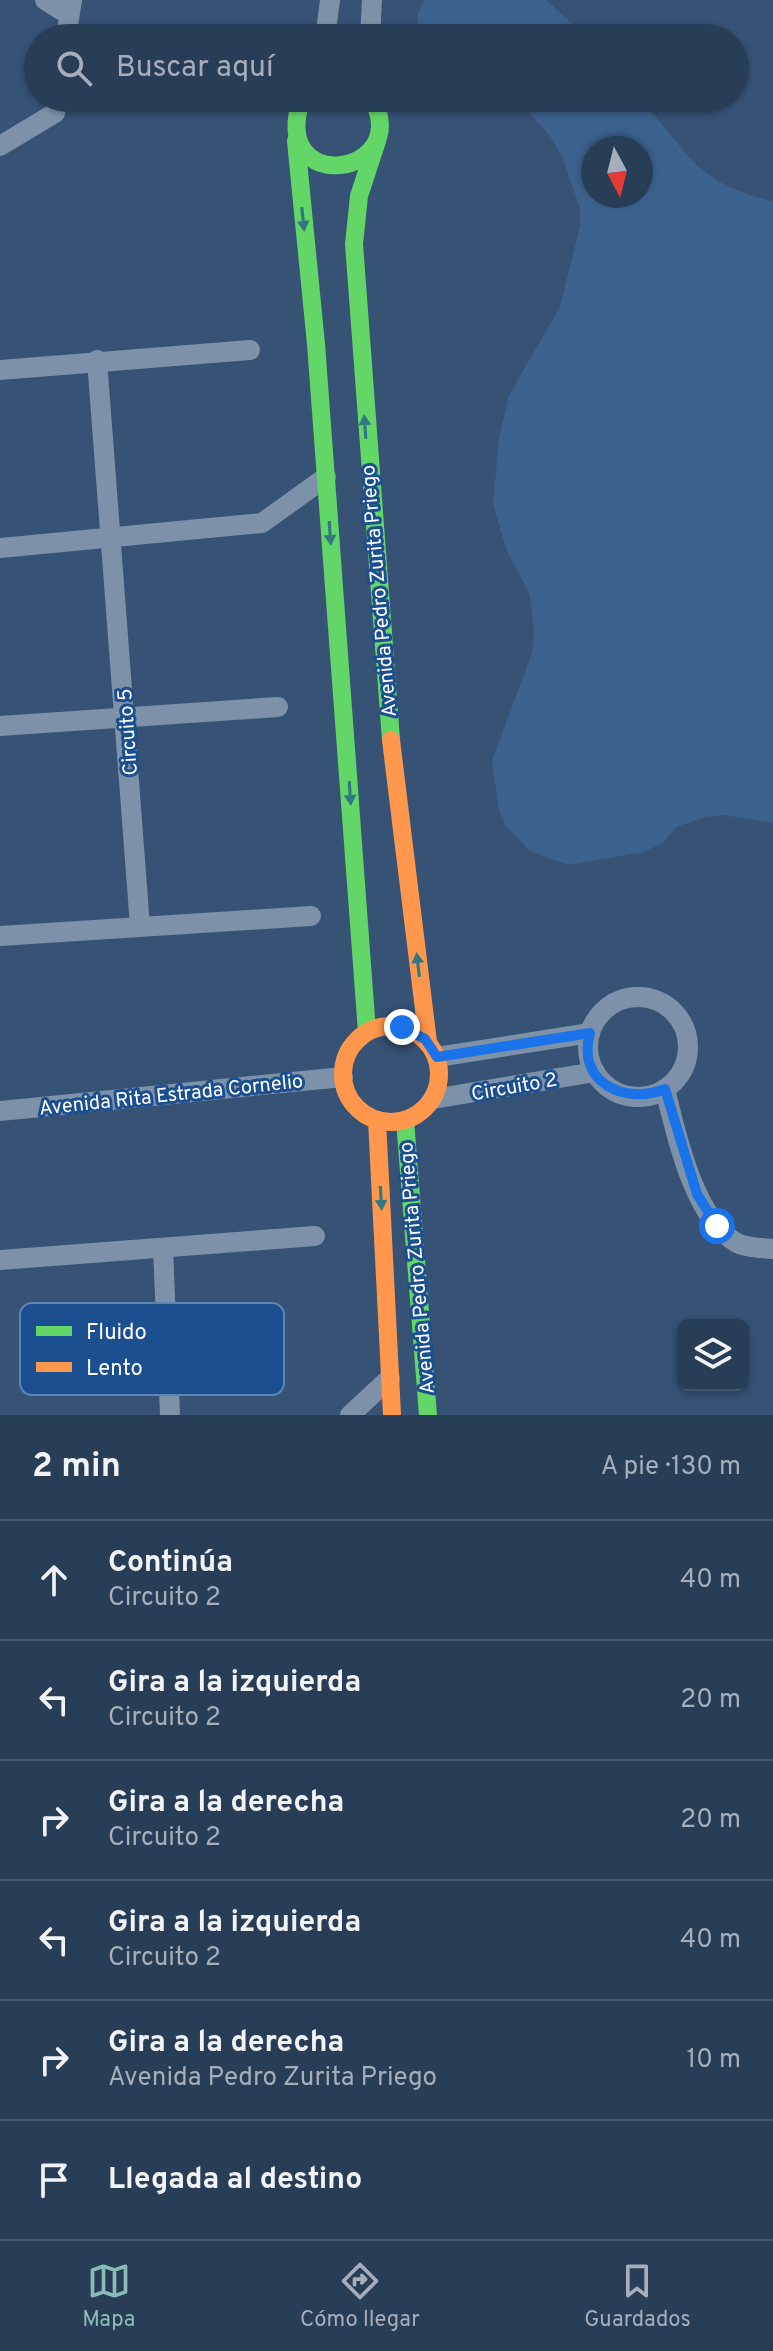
<!DOCTYPE html>
<html lang="es">
<meta charset="utf-8">
<style>
:root{--surface:#283e57;--page:#344961;--text:#f1f3f6;--muted:#a5aeba;--line:#44576d;--accent:#8bbbb9}
body{margin:0;font-family:Overpass,sans-serif;background:var(--page);color:var(--text)}
.controls{position:absolute;right:24px;bottom:24px;display:grid;overflow:hidden;border-radius:12px;box-shadow:0 2px 6px #0004}
.controls button{width:72px;height:72px;display:grid;place-items:center;padding:0;border:0;border-bottom:2px solid var(--line);background:var(--surface);color:var(--text);font:40px sans-serif}
.compass{position:absolute;left:581px;top:136px;width:72px;height:72px;border-radius:50%;background:var(--surface);box-shadow:0 2px 6px #0004;rotate:173deg}
.stop{position:absolute;width:24px;height:24px;margin:-18px;border:6px solid #1a73e8;border-radius:50%;background:#fff}
.stop.end{background:#1a73e8;border-color:#fff;box-shadow:0 2px 8px #0008}
.list{margin:0;padding:0;list-style:none}
h2{display:flex;justify-content:space-between;align-items:center;height:104px;margin:0;padding:0 32px;font-size:34px}
h2 small{font-size:26px;font-weight:400;color:var(--muted)}
.list li{display:grid;grid-template-columns:52px 1fr auto;gap:24px;align-items:center;box-sizing:border-box;height:120px;padding:0 32px;border-top:2px solid var(--line)}
.list b{display:block;font-size:30px;white-space:nowrap}
.list p{margin:0;font-size:26px;white-space:nowrap;color:var(--muted)}
.list em{font-size:26px;font-style:normal;color:var(--muted)}
.icon{flex:none;width:44px;height:44px;fill:none;stroke:currentColor;stroke-width:2;stroke-linecap:round;stroke-linejoin:round}
.map{position:relative;flex:none;width:773px;height:1415px;overflow:hidden}
.search{position:absolute;background:var(--surface);box-shadow:0 2px 6px #0004;left:24px;right:24px;top:24px;height:88px;display:flex;align-items:center;gap:20px;box-sizing:border-box;padding:0 28px;border-radius:44px;color:var(--muted);font-size:30px}
.sheet{height:824px;background:var(--surface)}
nav{display:flex;justify-content:space-around;align-items:center;box-sizing:border-box;height:112px;border-top:2px solid var(--line);background:var(--surface);font-size:22px;color:var(--muted)}
nav a{display:grid;justify-items:center;gap:4px}
nav .on{color:var(--accent)}
.map>svg:first-child{display:block}
</style>
<div class="map">
<svg width="773" height="1415" viewBox="0 0 773 1415">
<rect width="100%" height="100%" fill="#365274"/>
<g fill="#3b618d" fill-rule="evenodd">
<polygon points="424,0 546,0 588,38 417,38 418,13"/>
<path d="M516,98H638C692,152 689,181 773,201V823L723,815L706,817L676,827L664,842L644,852L568,865L530,851L506,826L499,811L492,760L532,653L534,632L530,595L507,551L493,505L499,437L509,395L560,307L580,226V209L562,156L549,135ZM593,148H641V196H593Z"/>
</g>
<g fill="none" stroke-linecap="round" stroke-linejoin="round">
<g stroke="#7d92a8" stroke-width="20">
<polyline points="45,0 69,15"/>
<polyline points="66,38 72,0"/>
<polyline points="325,38 330,0"/>
<polyline points="370,38 372,0"/>
<polyline points="0,146 55,113 57,98"/>
<polyline points="97,360 140,926"/>
<polyline points="0,370 250,350"/>
<polyline points="0,548 262,523 326,477"/>
<polyline points="0,726 278,707"/>
<polyline points="0,936 311,916"/>
<circle cx="638" cy="1047" r="50"/>
<polyline points="437,1057 590,1033"/>
<path d="M665,1089C676,1134 694,1219 737,1243C746,1248 763,1248 773,1249"/>
<polyline points="433,1099 595,1072"/>
<polyline points="0,1111 343,1077"/>
<polyline points="163,1248 170,1415"/>
<polyline points="0,1260 315,1236"/>
<polyline points="350,1415 390,1378"/>
</g>
<g stroke="#63d668" stroke-width="18">
<path d="M302,98C267,198 415,177 372,98"/>
<polyline points="296,141 316,344 367,1032"/>
<polyline points="377,141 359,196 354,244 391,740"/>
<polyline points="405,1120 428,1415"/>
</g>
<g stroke="#ff974d" stroke-width="18">
<polyline points="391,740 428,1042"/>
<circle cx="391" cy="1074" r="48"/>
<polyline points="377,1120 392,1415"/>
</g>
</g>
<defs><path id="oneway-solid" d="M-6-.8H1V-3.2L6.5 0L1 3.2V.8H-6Z" transform="scale(2)"/></defs>
<g fill="#317883">
<use href="#oneway-solid" transform="translate(303 219) rotate(84)"/>
<use href="#oneway-solid" transform="translate(365 427) rotate(-94)"/>
<use href="#oneway-solid" transform="translate(330 533) rotate(86)"/>
<use href="#oneway-solid" transform="translate(350 793) rotate(86)"/>
<use href="#oneway-solid" transform="translate(418 965) rotate(-97)"/>
<use href="#oneway-solid" transform="translate(381 1198) rotate(87)"/>
</g>
<g fill="none" stroke-linecap="round" stroke-linejoin="round">
<path stroke="#1a73e8" stroke-width="10" d="M402,1027L425,1039L437,1057L590,1033C576,1083 625,1105 665,1089L697,1194L717,1226"/>
</g>
<g text-anchor="middle" stroke-width="6" stroke-linejoin="round" paint-order="stroke">
<g font-size="20" fill="#fff" stroke="#1b4f8f">
<text transform="translate(378 591) rotate(-95)" y="7">Avenida Pedro Zurita Priego</text>
<text transform="translate(127 732) rotate(-94)" y="7">Circuito 5</text>
<text transform="translate(514 1086) rotate(-10)" y="7">Circuito 2</text>
<text transform="translate(171 1094) rotate(-6)" y="7">Avenida Rita Estrada Cornelio</text>
<text transform="translate(416 1268) rotate(-95)" y="7">Avenida Pedro Zurita Priego</text>
</g>
</g>
<rect x="20" y="1303" width="264" height="92" rx="12" fill="#1b4f8f" stroke="#5f84b1" stroke-width="2"/>
<rect x="36" y="1326" width="36" height="10" fill="#63d668"/>
<rect x="36" y="1362" width="36" height="10" fill="#ff974d"/>
<g font-size="22" fill="#fff">
<text x="86" y="1339">Fluido</text>
<text x="86" y="1375">Lento</text>
</g>
</svg>
<div class="controls">
<button><svg class="icon" aria-label="layers" viewBox="0 0 24 24"><path d="M12 4l9 5-9 5-9-5zM3 14l9 5 9-5"/></svg></button>
</div>
<svg class="compass" viewBox="-18 -18 36 36"><path d="M0-13l5 13h-10z" fill="#e53935"/><path d="M0 13l5-13h-10z" fill="#a5aeba"/></svg>
<div class="stop" style="left:717px;top:1226px"></div>
<div class="stop end" style="left:402px;top:1027px"></div>
<div class="search"><svg class="icon" aria-label="search" viewBox="0 0 24 24"><circle cx="10" cy="10" r="6"/><path d="M15 15l6 6"/></svg>Buscar aquí</div>
</div>
<section class="sheet">
<h2>2 min<small>A pie · 130 m</small></h2>
<ul class="list">
<li><svg class="icon" aria-label="ahead" viewBox="0 0 24 24"><path d="M12 20V5M6 11l6-6 6 6"/></svg><div><b>Continúa</b><p>Circuito 2</p></div><em>40 m</em></li>
<li><svg class="icon" aria-label="left" viewBox="0 0 24 24"><path d="M17 20v-9H6M10 6l-5 5 5 5"/></svg><div><b>Gira a la izquierda</b><p>Circuito 2</p></div><em>20 m</em></li>
<li><svg class="icon" aria-label="right" viewBox="0 0 24 24"><path d="M7 20v-9h11M14 6l5 5-5 5"/></svg><div><b>Gira a la derecha</b><p>Circuito 2</p></div><em>20 m</em></li>
<li><svg class="icon" aria-label="left" viewBox="0 0 24 24"><path d="M17 20v-9H6M10 6l-5 5 5 5"/></svg><div><b>Gira a la izquierda</b><p>Circuito 2</p></div><em>40 m</em></li>
<li><svg class="icon" aria-label="right" viewBox="0 0 24 24"><path d="M7 20v-9h11M14 6l5 5-5 5"/></svg><div><b>Gira a la derecha</b><p>Avenida Pedro Zurita Priego</p></div><em>10 m</em></li>
<li><svg class="icon" aria-label="arrive" viewBox="0 0 24 24"><path d="M6 21V4h12l-3 4 3 4H6"/></svg><div><b>Llegada al destino</b></div></li>
</ul>
</section>
<nav>
<a class="on"><svg class="icon" aria-label="map" viewBox="0 0 24 24"><path d="M3 6l6-2 6 2 6-2v14l-6 2-6-2-6 2zM9 4v14M15 6v14"/></svg>Mapa</a>
<a><svg class="icon" aria-label="directions" viewBox="0 0 24 24"><path d="M12 3l9 9-9 9-9-9zM9 14v-3h6M13 9l2 2-2 2"/></svg>Cómo llegar</a>
<a><svg class="icon" aria-label="saved" viewBox="0 0 24 24"><path d="M7 4h10v16l-5-4-5 4z"/></svg>Guardados</a>
</nav>
